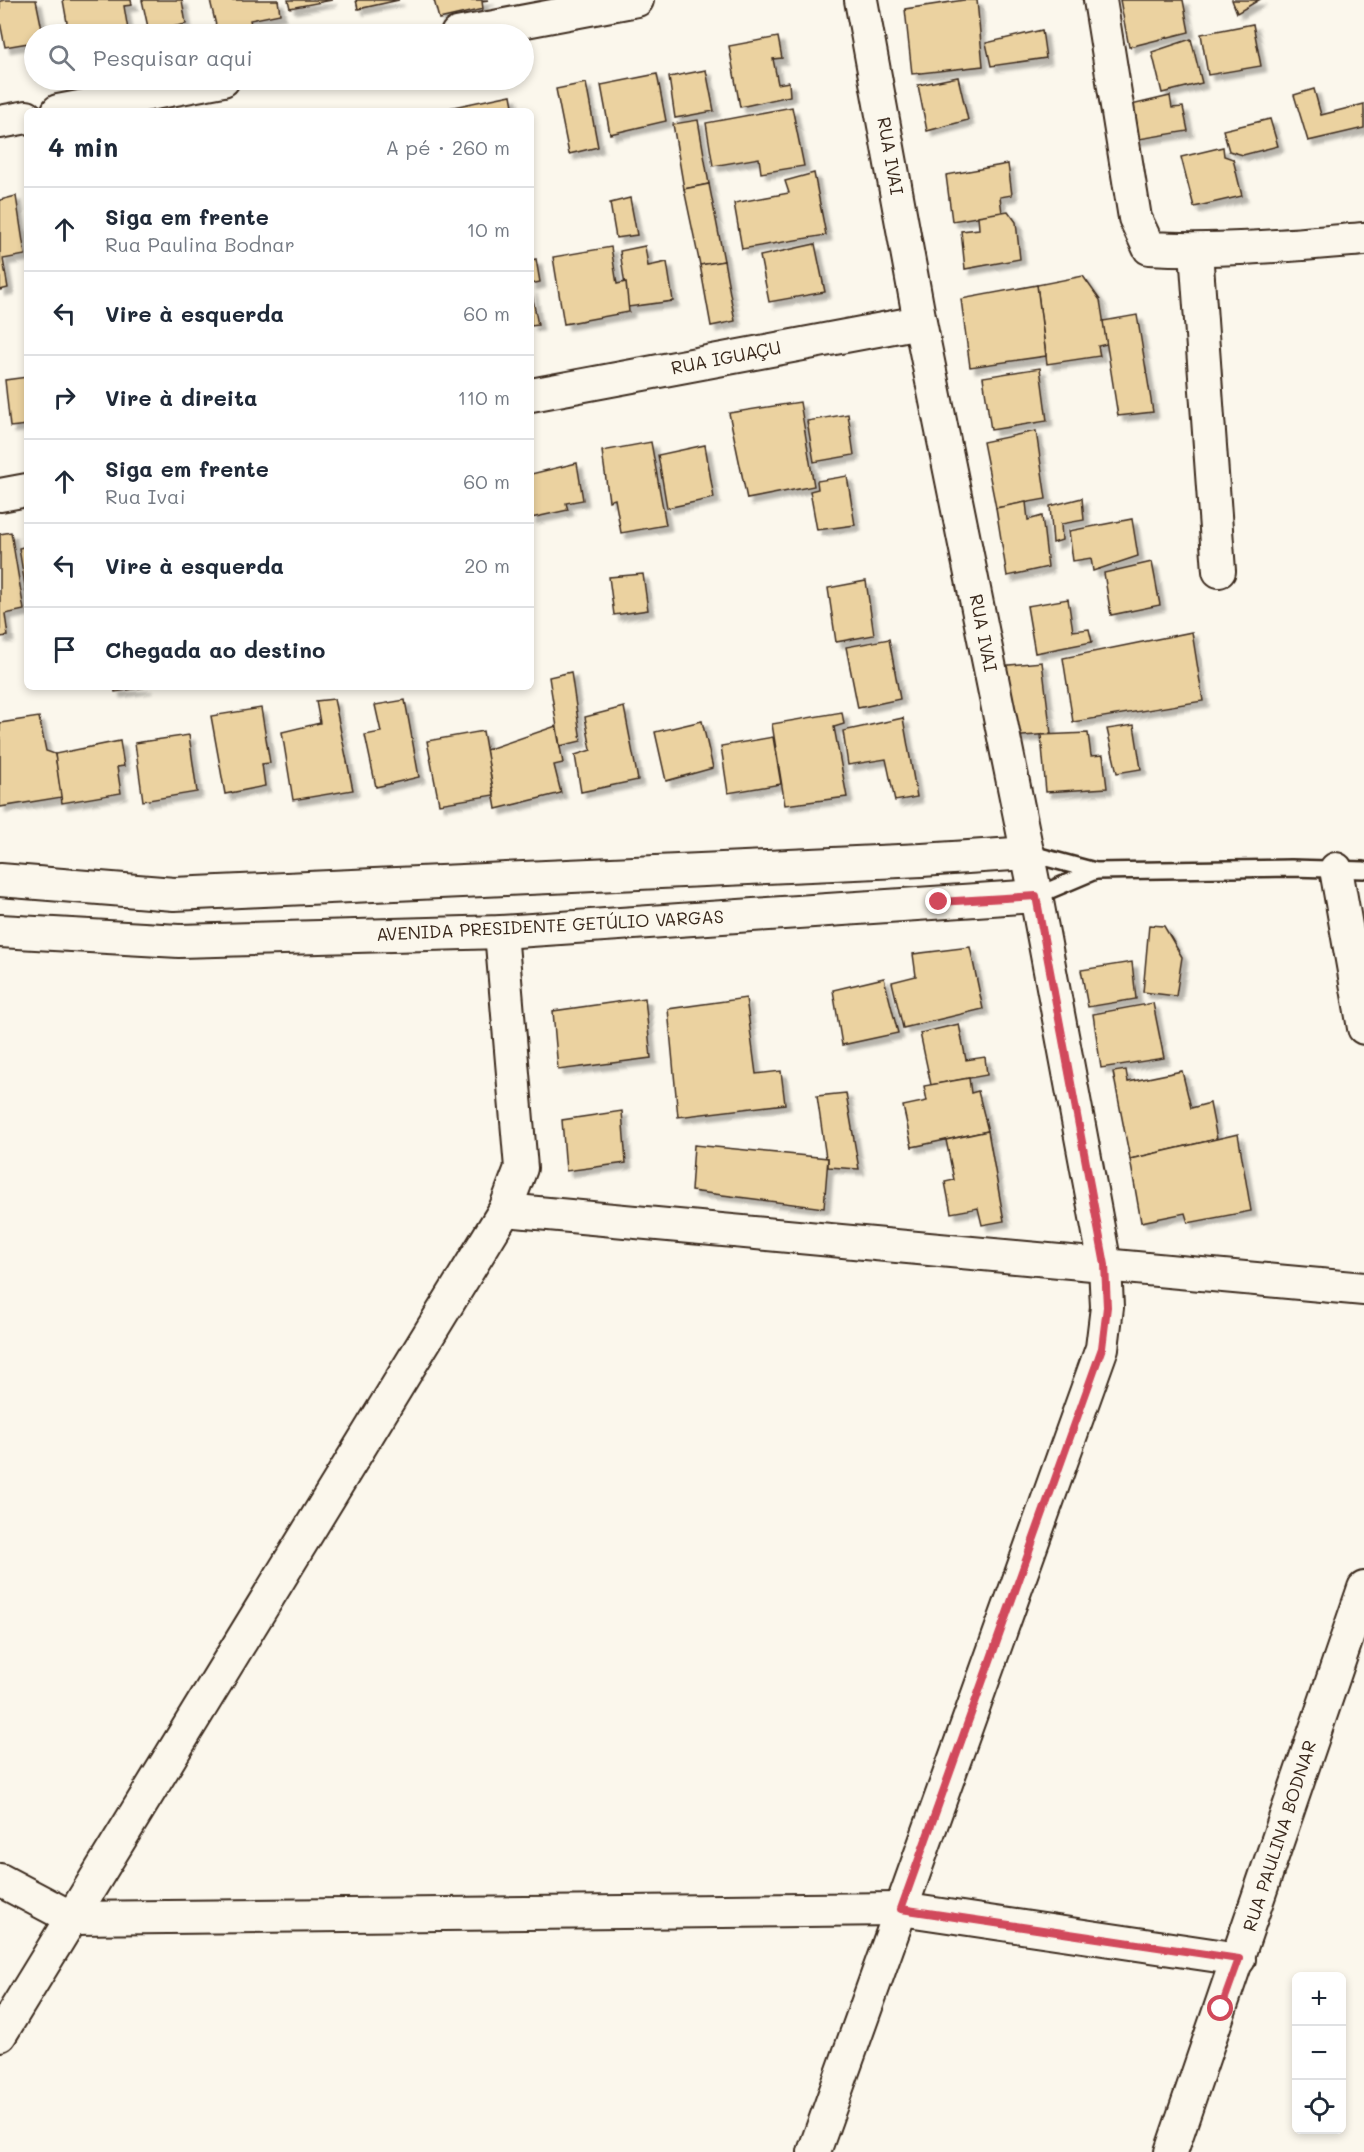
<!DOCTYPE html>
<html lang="pt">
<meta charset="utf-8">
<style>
:root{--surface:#fff;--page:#f6f6f7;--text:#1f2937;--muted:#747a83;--line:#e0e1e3}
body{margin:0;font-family:Mali,sans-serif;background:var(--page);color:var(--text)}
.controls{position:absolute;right:18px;bottom:18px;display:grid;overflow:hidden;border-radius:9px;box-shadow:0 3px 9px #0003}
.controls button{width:54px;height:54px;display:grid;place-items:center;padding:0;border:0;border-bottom:2px solid var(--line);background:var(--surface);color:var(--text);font:30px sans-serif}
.stop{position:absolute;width:18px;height:18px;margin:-14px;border:4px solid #d1495b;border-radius:50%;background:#fff}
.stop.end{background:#d1495b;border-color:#fff;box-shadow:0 2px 6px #0008}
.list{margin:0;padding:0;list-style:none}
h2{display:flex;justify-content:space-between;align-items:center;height:78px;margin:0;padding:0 24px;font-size:26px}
h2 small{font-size:20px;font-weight:400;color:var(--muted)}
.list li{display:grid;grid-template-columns:39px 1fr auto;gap:18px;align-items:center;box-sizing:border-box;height:84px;padding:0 24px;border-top:2px solid var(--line)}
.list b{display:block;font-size:22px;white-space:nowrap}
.list p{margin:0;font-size:20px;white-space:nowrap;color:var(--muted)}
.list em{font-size:20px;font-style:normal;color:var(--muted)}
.icon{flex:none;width:33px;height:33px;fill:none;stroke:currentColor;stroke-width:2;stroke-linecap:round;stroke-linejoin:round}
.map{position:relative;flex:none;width:1364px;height:2152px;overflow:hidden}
.search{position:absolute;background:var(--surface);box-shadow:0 3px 9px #0003;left:24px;top:24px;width:510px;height:66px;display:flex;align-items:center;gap:15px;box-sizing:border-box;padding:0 21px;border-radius:33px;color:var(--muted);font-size:22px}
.panel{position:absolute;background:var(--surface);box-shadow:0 3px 9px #0003;left:24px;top:108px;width:510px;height:582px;border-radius:9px}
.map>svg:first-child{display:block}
</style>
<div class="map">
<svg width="1364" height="2152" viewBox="0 0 1364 2152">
<defs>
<filter id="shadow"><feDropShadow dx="5.5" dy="5.5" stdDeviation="1.5" flood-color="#0004"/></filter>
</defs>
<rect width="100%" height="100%" fill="#fbf7ec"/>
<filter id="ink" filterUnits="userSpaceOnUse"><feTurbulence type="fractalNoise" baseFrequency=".0167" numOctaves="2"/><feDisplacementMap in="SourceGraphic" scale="12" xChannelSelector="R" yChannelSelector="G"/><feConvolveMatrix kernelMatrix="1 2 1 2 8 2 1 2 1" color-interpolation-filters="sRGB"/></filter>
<g filter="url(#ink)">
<g fill="#ebd2a0" stroke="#3b2a1e" stroke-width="1.5" filter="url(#shadow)">
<polygon points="5,0 36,0 43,34 34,34 34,42 5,47 0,22 0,1"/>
<polygon points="63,0 131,0 132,5 124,6 128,30 102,34 89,34 88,31 69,34"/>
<polygon points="142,0 182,0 186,24 149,32"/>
<polygon points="210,0 278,0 280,14 250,20 253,34 218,34"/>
<polygon points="288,0 332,0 290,8"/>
<polygon points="356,0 399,0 358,9"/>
<polygon points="434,0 489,0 482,1 483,9 439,19"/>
<polygon points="964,0 977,0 983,66 912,74 905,9"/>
<polygon points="1120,0 1183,0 1189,32 1129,47"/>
<polygon points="1232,0 1259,0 1237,13"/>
<polygon points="1253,24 1261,66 1208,75 1201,34"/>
<polygon points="1042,30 1046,58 991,66 986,43"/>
<polygon points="778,37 782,58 773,59 778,84 789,82 790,96 740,107 729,46"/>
<polygon points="1191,39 1202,83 1162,93 1152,52"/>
<polygon points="706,70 714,111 675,118 669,77"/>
<polygon points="657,74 666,121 610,134 601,85"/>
<polygon points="958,77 968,120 927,131 918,85"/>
<polygon points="586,83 598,147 569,154 556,89"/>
<polygon points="1314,89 1321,115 1364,104 1364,128 1308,141 1294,95"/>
<polygon points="511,95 514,111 448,111 448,108"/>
<polygon points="1170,96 1172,108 1183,107 1188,131 1133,140 1127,106"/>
<polygon points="792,107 804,166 761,173 759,158 713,166 706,123"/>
<polygon points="1270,119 1278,146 1243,155 1229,151 1223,130"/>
<polygon points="698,120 709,184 684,189 673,124"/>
<polygon points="1223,147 1224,156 1233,159 1242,196 1194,207 1181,157"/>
<polygon points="1008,164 1012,195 1000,197 1002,213 952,221 946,175"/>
<polygon points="814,173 826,235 742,249 734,203 789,193 785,181"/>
<polygon points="709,184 724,261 700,265 684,189"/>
<polygon points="16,196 25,255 3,259 8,288 0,290 0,200"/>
<polygon points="630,198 637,235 616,238 610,203"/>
<polygon points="1008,211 1016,222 1020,259 965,269 961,231 979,229 978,216"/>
<polygon points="815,244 825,292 769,302 760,256"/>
<polygon points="645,246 648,266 667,262 673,301 628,307 620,251"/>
<polygon points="611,247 617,284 626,282 629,312 564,324 553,257"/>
<polygon points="536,259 540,282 531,284 531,260"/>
<polygon points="724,261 735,321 711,326 700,265"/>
<polygon points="1083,276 1100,300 1107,344 1098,346 1100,356 1047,364 1037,285"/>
<polygon points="1037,285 1046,356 970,367 961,299"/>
<polygon points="531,289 538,325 531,326"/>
<polygon points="1137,315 1153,412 1118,416 1103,321"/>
<polygon points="1040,368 1047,421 991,430 983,377"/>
<polygon points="27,377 27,425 10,427 5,380"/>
<polygon points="800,402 814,486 747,499 729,413"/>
<polygon points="848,414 854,455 814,462 807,421"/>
<polygon points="1036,431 1046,499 996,508 983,442"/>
<polygon points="651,442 666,525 621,533 615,499 609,501 602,451"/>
<polygon points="705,445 714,498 667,508 658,455"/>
<polygon points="577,463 583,500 566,503 568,510 531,518 531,474"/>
<polygon points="847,476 855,525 817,530 810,491 818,489 817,481"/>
<polygon points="1082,498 1084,520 1061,524 1062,540 1053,543 1050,506"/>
<polygon points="1026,502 1028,520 1042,516 1048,567 1007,576 996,508"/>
<polygon points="1132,519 1138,556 1093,571 1091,558 1073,561 1069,531"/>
<polygon points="11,532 24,610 5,614 8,636 0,637 0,534"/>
<polygon points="27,546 27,592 26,592 19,548"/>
<polygon points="1152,562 1160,605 1111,615 1104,573"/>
<polygon points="643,574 648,610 614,615 609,577"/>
<polygon points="866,581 874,635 836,642 828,588"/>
<polygon points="1068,599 1073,631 1089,629 1092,642 1035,653 1027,606"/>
<polygon points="1192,632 1203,701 1073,722 1063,658"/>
<polygon points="889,639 900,699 858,708 846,647"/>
<polygon points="1042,662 1051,734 1008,737 998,666"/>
<polygon points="571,672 581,741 560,746 549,677"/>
<polygon points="114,687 147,687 115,692"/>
<polygon points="334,699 353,790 293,800 282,732 320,723 316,701"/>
<polygon points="405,700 419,777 376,787 365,735 381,732 375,705"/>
<polygon points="624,707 638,780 581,792 575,755 591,750 585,717"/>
<polygon points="261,708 270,763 262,764 265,786 225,794 211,716"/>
<polygon points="842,712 844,724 834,727 847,797 785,805 772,724"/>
<polygon points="39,717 46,751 55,754 62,797 0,807 0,723"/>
<polygon points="903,718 917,797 895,801 886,759 848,765 843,731"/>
<polygon points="702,721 713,768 666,781 655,732"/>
<polygon points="1134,725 1141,769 1117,773 1107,729"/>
<polygon points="556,726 563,763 554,765 561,793 496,809 486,750"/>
<polygon points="483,731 494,795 439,804 427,741"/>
<polygon points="1088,733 1091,756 1103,755 1107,788 1046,792 1041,735"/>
<polygon points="189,735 197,792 143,801 135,743"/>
<polygon points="773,737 781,784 728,793 721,746"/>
<polygon points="120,741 124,766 117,767 121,793 62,803 55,754"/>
<polygon points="1149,925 1164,926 1182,957 1176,996 1143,992"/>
<polygon points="970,947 983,1009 903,1028 892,982 916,976 913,954"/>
<polygon points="1132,962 1136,999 1088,1007 1081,970"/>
<polygon points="884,978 898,1033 842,1045 833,990"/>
<polygon points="645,998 651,1058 558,1070 553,1011"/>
<polygon points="746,998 756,1074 781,1071 785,1104 678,1117 668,1009"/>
<polygon points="1153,1003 1164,1058 1101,1068 1093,1014"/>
<polygon points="959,1024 966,1060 985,1057 987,1075 931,1085 920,1033"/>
<polygon points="1126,1070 1128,1082 1182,1071 1191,1108 1210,1103 1217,1139 1130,1159 1113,1072"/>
<polygon points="969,1078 971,1093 978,1091 988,1131 912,1147 903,1106 927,1101 924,1086"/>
<polygon points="846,1093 859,1169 828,1167 828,1158 826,1158 817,1096"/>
<polygon points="622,1111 626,1163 566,1171 562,1120"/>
<polygon points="988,1131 1004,1221 982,1225 978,1208 951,1213 945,1182 954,1180 946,1140"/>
<polygon points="1238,1134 1251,1211 1188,1223 1185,1213 1141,1222 1130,1159"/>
<polygon points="694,1145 828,1158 824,1208 691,1191"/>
</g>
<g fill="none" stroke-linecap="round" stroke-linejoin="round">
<g stroke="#3b2a1e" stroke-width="20">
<g id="service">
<polyline points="1028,853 1095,871 1291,868 1364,870"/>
<polyline points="1036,896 1095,871"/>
</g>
</g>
<g stroke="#3b2a1e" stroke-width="36">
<g id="minor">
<path d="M1100,0L1135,218L1149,248C1221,252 1292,245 1364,239"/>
<polyline points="457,34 637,0"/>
<polyline points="58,111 223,80"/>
<polyline points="0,122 27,117"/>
<polyline points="1196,251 1219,571"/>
<polyline points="531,395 920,322"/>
<polyline points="0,495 27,490"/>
<polyline points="1336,869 1364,1028"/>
<polyline points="0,880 174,894 922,860 1028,853"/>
<polyline points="0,931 179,941 501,932 1036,896"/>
<polyline points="505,1210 1364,1289"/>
<polyline points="0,1880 72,1918 901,1909 1239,1959"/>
<polyline points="0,2035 505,1210 521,1168 501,932"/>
<polyline points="814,2152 1102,1348 1107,1307 1105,1265 1036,896 920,322 861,0"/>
<polyline points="1171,2152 1364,1588"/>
</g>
</g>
<use href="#service" stroke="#fbf7ec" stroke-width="15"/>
<use href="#minor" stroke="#fbf7ec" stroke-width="32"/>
</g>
</g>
<g fill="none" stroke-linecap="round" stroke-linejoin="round" filter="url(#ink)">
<polyline stroke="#d1495b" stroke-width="8" points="939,902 1036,896 1105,1265 1107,1307 1102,1348 901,1909 1239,1959 1221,2009"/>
</g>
<g text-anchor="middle" stroke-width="4.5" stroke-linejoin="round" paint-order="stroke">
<g font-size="18" fill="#3b2a1e" stroke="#fbf7ec">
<text transform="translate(890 156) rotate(80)" y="6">RUA IVAI</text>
<text transform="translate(726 358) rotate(-11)" y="6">RUA IGUAÇU</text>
<text transform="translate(983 633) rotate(79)" y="6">RUA IVAI</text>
<text transform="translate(550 926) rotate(-3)" y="6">AVENIDA PRESIDENTE GETÚLIO VARGAS</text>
<text transform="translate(1280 1836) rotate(-72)" y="6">RUA PAULINA BODNAR</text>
</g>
</g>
</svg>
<div class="controls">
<button>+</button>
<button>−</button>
<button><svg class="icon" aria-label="locate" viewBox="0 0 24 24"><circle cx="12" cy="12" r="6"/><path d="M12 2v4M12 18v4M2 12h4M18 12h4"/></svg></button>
</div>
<div class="stop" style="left:1221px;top:2009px"></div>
<div class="stop end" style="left:939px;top:902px"></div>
<div class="search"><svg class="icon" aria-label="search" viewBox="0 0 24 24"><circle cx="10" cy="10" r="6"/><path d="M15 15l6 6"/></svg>Pesquisar aqui</div>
<section class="panel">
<h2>4 min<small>A pé · 260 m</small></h2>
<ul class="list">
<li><svg class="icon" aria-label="ahead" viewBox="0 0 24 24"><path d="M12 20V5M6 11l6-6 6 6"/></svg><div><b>Siga em frente</b><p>Rua Paulina Bodnar</p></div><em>10 m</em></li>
<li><svg class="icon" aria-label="left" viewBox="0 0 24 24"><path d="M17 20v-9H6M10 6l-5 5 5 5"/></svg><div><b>Vire à esquerda</b></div><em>60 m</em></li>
<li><svg class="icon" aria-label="right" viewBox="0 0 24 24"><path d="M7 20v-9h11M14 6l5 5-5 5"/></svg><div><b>Vire à direita</b></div><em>110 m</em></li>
<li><svg class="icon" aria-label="ahead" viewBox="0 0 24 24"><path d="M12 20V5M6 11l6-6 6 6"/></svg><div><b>Siga em frente</b><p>Rua Ivai</p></div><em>60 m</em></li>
<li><svg class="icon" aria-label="left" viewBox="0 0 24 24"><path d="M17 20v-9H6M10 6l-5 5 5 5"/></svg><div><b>Vire à esquerda</b></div><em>20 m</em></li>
<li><svg class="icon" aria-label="arrive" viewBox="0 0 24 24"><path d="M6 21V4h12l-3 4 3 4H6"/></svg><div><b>Chegada ao destino</b></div></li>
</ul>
</section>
</div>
